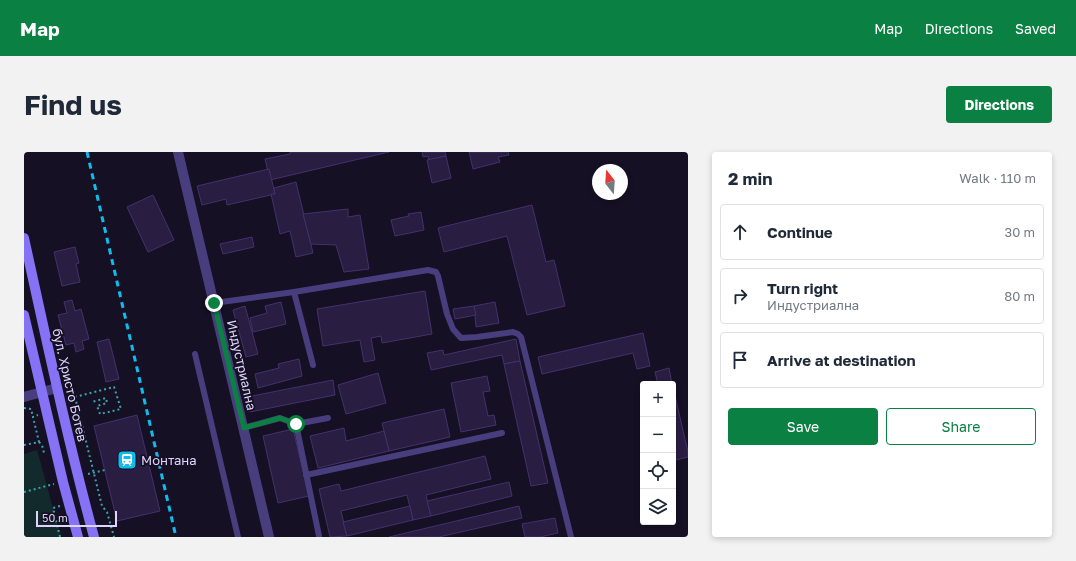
<!DOCTYPE html>
<meta charset="utf-8">
<style>
:root{--surface:#fff;--page:#f2f2f3;--text:#1f2937;--muted:#747a83;--line:#e0e1e3;--accent:#0b8043}
body{margin:0;font-family:"Golos Text",sans-serif;background:var(--page);color:var(--text)}
.controls{position:absolute;right:12px;bottom:12px;display:grid;overflow:hidden;border-radius:4px;box-shadow:0 2px 6px #0003}
.controls button{width:36px;height:36px;display:grid;place-items:center;padding:0;border:0;border-bottom:1px solid var(--line);background:var(--surface);color:var(--text);font:20px sans-serif}
.compass{position:absolute;left:568px;top:12px;width:36px;height:36px;border-radius:50%;background:var(--surface);box-shadow:0 2px 6px #0003;rotate:343deg}
.scale{position:absolute;left:12px;bottom:10px;width:81px;box-sizing:border-box;padding-left:4px;border:2px solid #ded4fc;border-top:0;font-size:11px;line-height:14px;white-space:nowrap;color:#ded4fc;-webkit-text-stroke:3px #151023;paint-order:stroke}
.stop{position:absolute;width:12px;height:12px;margin:-9px;border:3px solid #0b8043;border-radius:50%;background:#fff}
.stop.end{background:#0b8043;border-color:#fff;box-shadow:0 1px 4px #0008}
.list{margin:0;padding:0;list-style:none}
h2{display:flex;justify-content:space-between;align-items:center;height:52px;margin:0;padding:0 16px;font-size:17px}
h2 small{font-size:13px;font-weight:400;color:var(--muted)}
.list li{display:grid;grid-template-columns:26px 1fr auto;gap:12px;align-items:center;box-sizing:border-box;height:56px;margin:0 8px 8px;padding:0 8px;border:1px solid var(--line);border-radius:4px}
.list b{display:block;font-size:15px;white-space:nowrap}
.list p{margin:0;font-size:13px;white-space:nowrap;color:var(--muted)}
.list em{font-size:13px;font-style:normal;color:var(--muted)}
.actions{display:flex;gap:8px;padding:12px 16px}
.actions a{flex:1;padding:9px 0;border:1px solid var(--accent);border-radius:4px;text-align:center;font-size:14px;color:var(--accent)}
.actions .main{background:var(--accent);color:#fff}
.icon{flex:none;width:22px;height:22px;fill:none;stroke:currentColor;stroke-width:2;stroke-linecap:round;stroke-linejoin:round}
.map{position:relative;flex:none;width:664px;height:385px;overflow:hidden;border-radius:4px}
header{display:flex;align-items:center;gap:24px;box-sizing:border-box;height:56px;padding:0 20px;background:var(--accent);color:#fff}
header strong{font-size:19px}
nav{display:flex;gap:22px;margin-inline-start:auto;font-size:14px}
.intro{display:flex;align-items:center;justify-content:space-between;box-sizing:border-box;height:96px;padding:0 24px}
h1{margin:0;font-size:28px}
.button{padding:10px 18px;border-radius:4px;background:var(--accent);color:#fff;font-size:14px;font-weight:700}
main{display:flex;gap:24px;padding:0 24px}
aside{flex:1;background:var(--surface);border-radius:4px;box-shadow:0 2px 6px #0003}
.map>svg:first-child{display:block}
</style>
<header>
<strong>Map</strong>
<nav><a>Map</a><a>Directions</a><a>Saved</a></nav>
</header>
<div class="intro"><h1>Find us</h1><a class="button">Directions</a></div>
<main>
<div class="map">
<svg width="664" height="385" viewBox="0 0 664 385">
<rect width="100%" height="100%" fill="#151023"/>
<polygon fill="#132a2c" points="13,298 37,385 0,385 0,302"/>
<g fill="#291d42" stroke="#44316d">
<polygon points="266,0 365,0 246,28 241,7 266,2"/>
<polygon points="398,0 421,0 422,4 405,8 404,4 399,5"/>
<polygon points="445,0 484,0 485,3 474,5 476,10 449,17"/>
<polygon points="422,4 427,26 408,31 403,8"/>
<polygon points="245,17 251,42 203,53 202,47 178,53 173,34"/>
<polygon points="272,30 289,101 272,105 266,79 256,82 247,42 251,42 250,36"/>
<polygon points="129,43 150,88 124,100 103,55"/>
<polygon points="508,53 522,110 530,108 541,154 503,163 483,84 420,100 414,76"/>
<polygon points="324,57 324,65 336,63 345,117 320,120 312,93 287,92 279,62"/>
<polygon points="397,60 400,78 371,84 367,68 385,64 384,62"/>
<polygon points="228,85 230,95 199,102 196,92"/>
<polygon points="51,95 55,111 52,112 56,130 38,134 30,100"/>
<polygon points="401,139 408,182 358,191 357,184 347,186 351,208 340,210 336,188 299,194 293,157"/>
<polygon points="48,148 51,159 57,157 65,187 58,189 60,197 52,200 50,191 42,193 34,163 43,161 40,150"/>
<polygon points="257,150 262,172 229,180 226,166 243,161 241,154"/>
<polygon points="471,150 475,171 452,175 450,154"/>
<polygon points="221,154 234,202 222,205 209,158"/>
<polygon points="450,154 452,163 431,167 429,157"/>
<polygon points="619,181 626,214 613,217 609,201 518,222 514,205"/>
<polygon points="85,187 95,227 82,230 73,190"/>
<polygon points="492,187 496,209 480,212 478,203 407,218 403,201 419,198 420,203"/>
<polygon points="275,207 278,224 234,236 231,222 255,216 254,212"/>
<polygon points="496,209 524,331 507,334 480,212"/>
<polygon points="645,216 648,232 634,232 631,220"/>
<polygon points="354,221 362,251 322,262 314,233"/>
<polygon points="463,224 466,239 459,240 464,264 470,263 472,273 437,280 427,231"/>
<polygon points="309,228 311,243 226,260 223,245"/>
<polygon points="649,235 664,300 664,305 652,308 649,296"/>
<polygon points="420,257 426,285 365,299 358,271"/>
<polygon points="113,263 136,359 93,369 70,274"/>
<polygon points="320,276 322,289 360,279 365,299 294,316 286,284"/>
<polygon points="269,277 285,344 254,351 239,284"/>
<polygon points="461,304 467,327 402,343 407,364 389,368 383,343 317,359 323,384 306,385 295,337 315,332 317,339"/>
<polygon points="485,330 488,344 407,364 403,349"/>
<polygon points="386,354 389,368 323,384 319,370"/>
<polygon points="495,354 498,366 415,385 365,385"/>
<polygon points="531,366 534,381 516,385 501,385 498,372"/>
</g>
<g fill="none" stroke-linecap="round" stroke-linejoin="round">
<g stroke="#37a6ad" stroke-width="2" stroke-dasharray="2 3" stroke-linecap="butt">
<polyline points="51,245 90,235 97,257 76,262 73,254 83,251 82,246 68,250"/>
<polyline points="46,246 51,245 78,354 83,360 90,385"/>
<polyline points="0,256 7,257 9,265"/>
<polyline points="15,290 18,293 20,301"/>
<polyline points="0,293 15,290 9,265 14,263"/>
<polyline points="64,322 81,318"/>
<polyline points="0,340 30,332"/>
<polyline points="36,354 29,356 36,385"/>
</g>
<g stroke="#483e7e" stroke-width="6">
<polyline points="270,140 289,213"/>
<polyline points="190,151 270,140 404,118 412,120 414,124 423,162 429,177 437,186 453,185 489,180 494,182 497,185 547,385"/>
<polyline points="171,202 214,385"/>
<polyline points="272,272 295,384"/>
<polyline points="219,276 256,266 272,272 304,266"/>
<polyline points="282,323 478,281"/>
</g>
<g stroke="#483e7e" stroke-width="10">
<polyline points="154,0 245,385"/>
<polyline points="0,245 33,236"/>
</g>
<g stroke="#8572f5" stroke-width="10">
<path d="M0,86C22,186 43,286 70,385"/>
<polyline points="0,163 39,330 54,385"/>
</g>
<polyline stroke="#10bcec" stroke-width="3" stroke-dasharray="6 5" stroke-linecap="butt" points="63,0 152,385"/>
</g>
<g fill="none" stroke-linecap="round" stroke-linejoin="round">
<polyline stroke="#0b8043" stroke-width="5" points="190,151 220,276 256,266 272,272"/>
</g>
<defs>
<g id="station-square" transform="scale(1)"><rect x="-9" y="-9" width="18" height="18" rx="4" fill="#10bcec" stroke="#151023"/><path d="M-3-6H3Q5-6 5-4V2Q5 4 3 4L4.5 6H3L1.5 4h-3L-3 6H-4.5L-3 4Q-5 4-5 2V-4Q-5-6-3-6ZM-3.5-4v3h7v-3ZM-3.5 1v1.5H-2V1ZM2 1v1.5H3.5V1Z" fill="#fff"/></g>
</defs>
<g fill-rule="evenodd">
<use href="#station-square" x="103" y="308"/>
</g>
<g text-anchor="middle" stroke-width="3.5" stroke-linejoin="round" paint-order="stroke">
<g font-size="13" fill="#ded4fc" stroke="#151023">
<text transform="translate(218 213) rotate(77)" y="5">Индустриална</text>
<text transform="translate(46 233) rotate(77)" y="5">бул. Христо Ботев</text>
</g>
<g font-size="13" fill="#ded4fc" stroke="#151023" text-anchor="start">
<text x="117" y="313">Монтана</text>
</g>
</g>
</svg>
<div class="controls">
<button>+</button>
<button>−</button>
<button><svg class="icon" aria-label="locate" viewBox="0 0 24 24"><circle cx="12" cy="12" r="6"/><path d="M12 2v4M12 18v4M2 12h4M18 12h4"/></svg></button>
<button><svg class="icon" aria-label="layers" viewBox="0 0 24 24"><path d="M12 4l9 5-9 5-9-5zM3 14l9 5 9-5"/></svg></button>
</div>
<svg class="compass" viewBox="-18 -18 36 36"><path d="M0-13l5 13h-10z" fill="#e53935"/><path d="M0 13l5-13h-10z" fill="#747a83"/></svg>
<div class="scale">50 m</div>
<div class="stop" style="left:272px;top:272px"></div>
<div class="stop end" style="left:190px;top:151px"></div>
</div>
<aside>
<h2>2 min<small>Walk · 110 m</small></h2>
<ul class="list">
<li><svg class="icon" aria-label="ahead" viewBox="0 0 24 24"><path d="M12 20V5M6 11l6-6 6 6"/></svg><div><b>Continue</b></div><em>30 m</em></li>
<li><svg class="icon" aria-label="right" viewBox="0 0 24 24"><path d="M7 20v-9h11M14 6l5 5-5 5"/></svg><div><b>Turn right</b><p>Индустриална</p></div><em>80 m</em></li>
<li><svg class="icon" aria-label="arrive" viewBox="0 0 24 24"><path d="M6 21V4h12l-3 4 3 4H6"/></svg><div><b>Arrive at destination</b></div></li>
</ul>
<div class="actions"><a class="main">Save</a><a>Share</a></div>
</aside>
</main>
